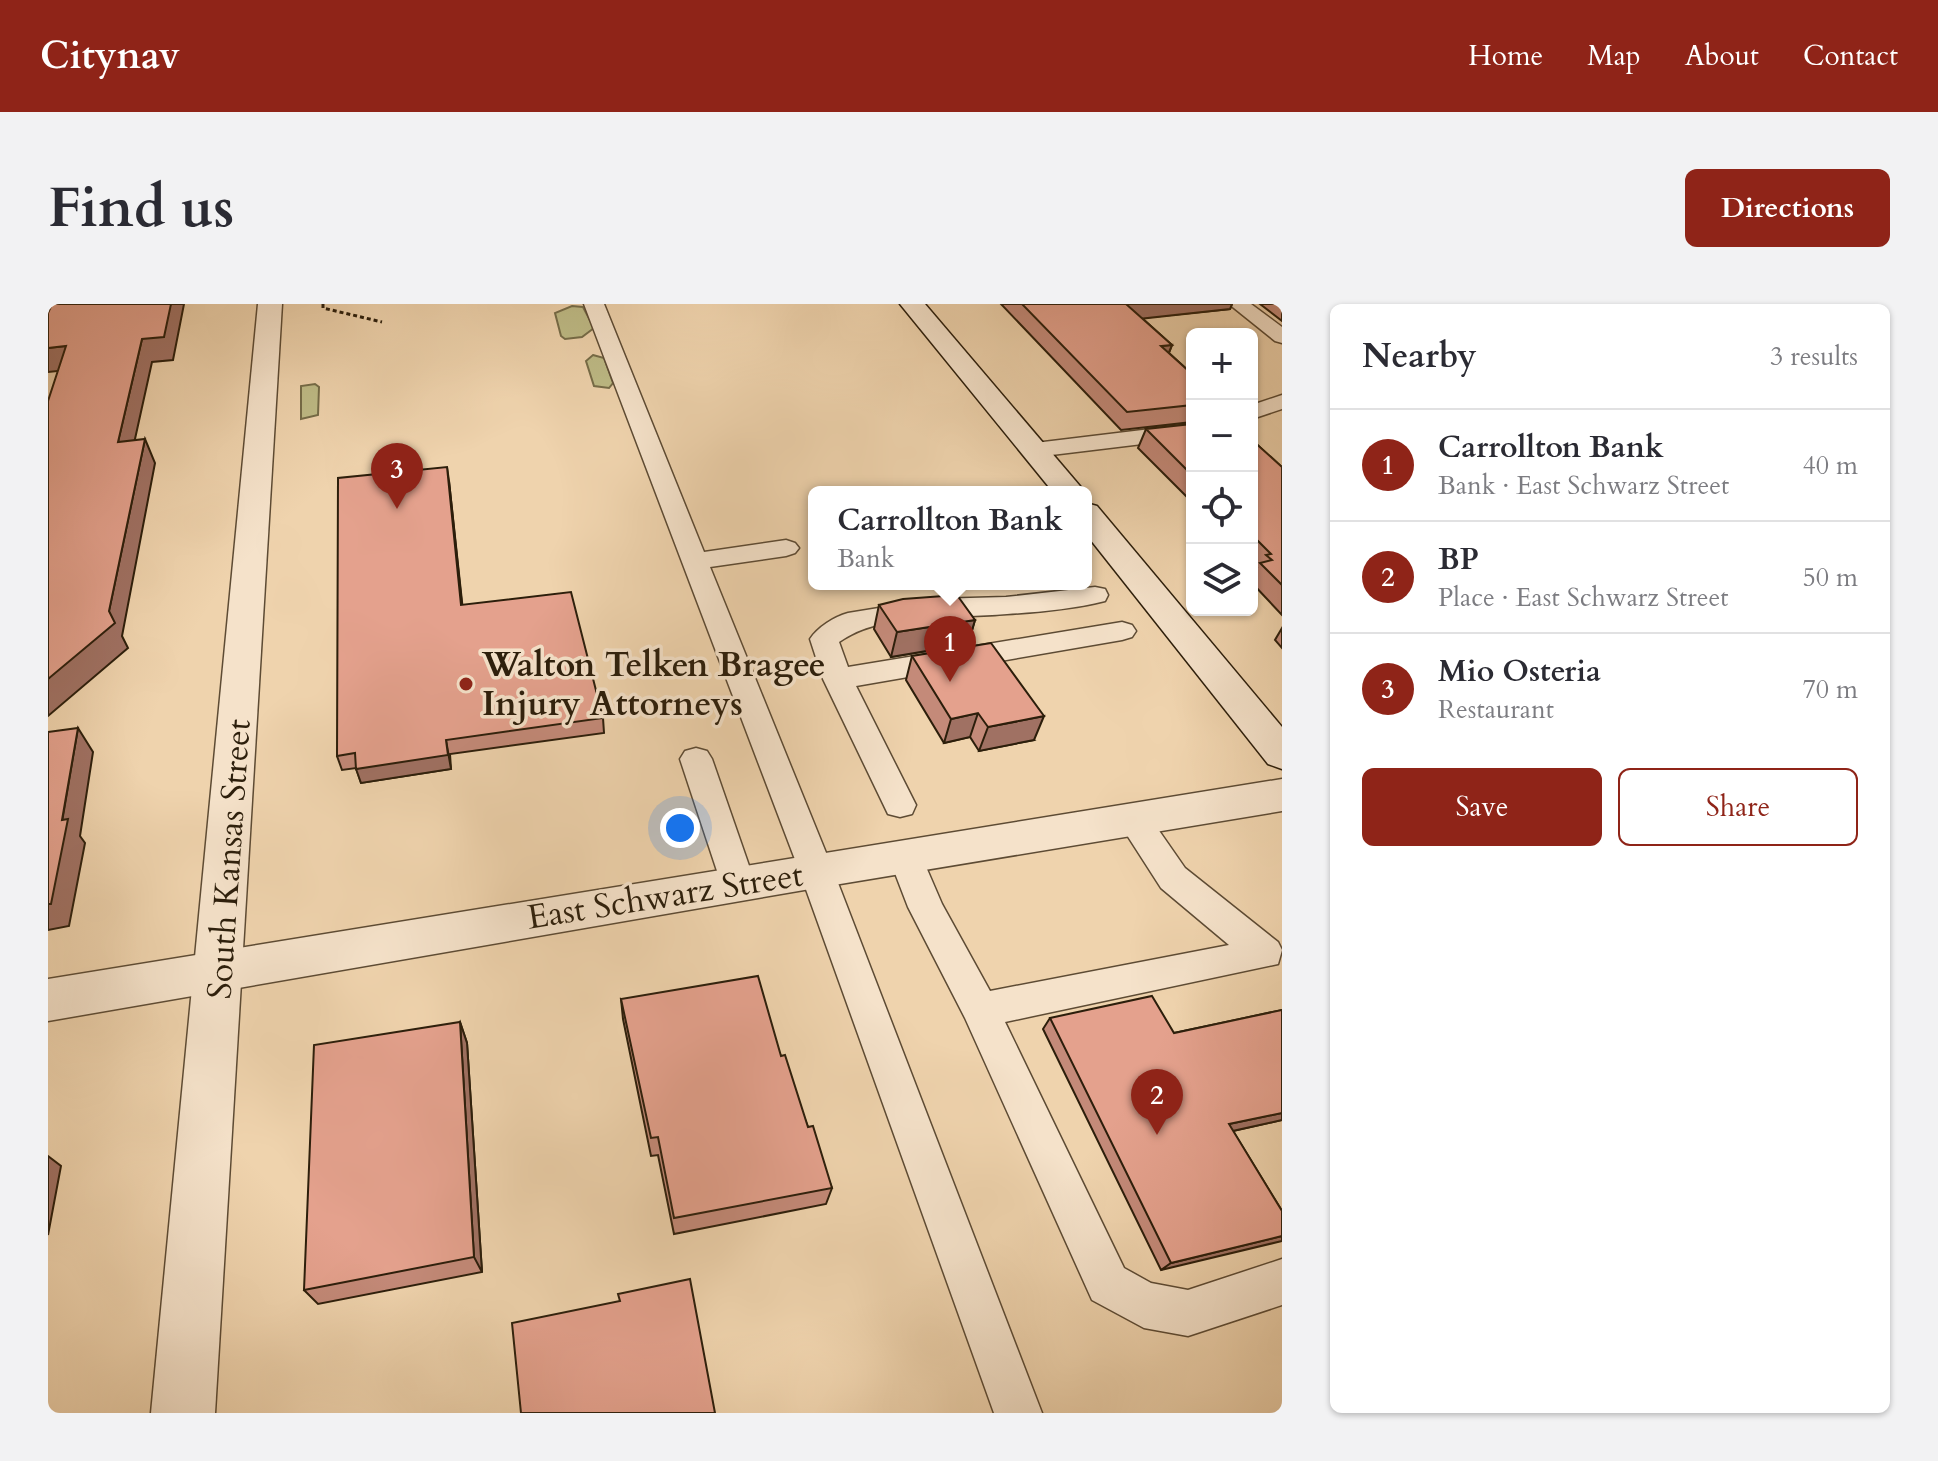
<!DOCTYPE html>
<meta charset="utf-8">
<style>
:root{--surface:#fff;--page:#f2f2f3;--text:#2b2b33;--muted:#7c7c81;--line:#e1e1e2;--accent:#8f2418}
body{margin:0;font-family:Cardo,serif;background:var(--page);color:var(--text)}
.controls{position:absolute;right:24px;top:24px;display:grid;overflow:hidden;border-radius:12px;box-shadow:0 2px 6px #0004}
.controls button{width:72px;height:72px;display:grid;place-items:center;padding:0;border:0;border-bottom:2px solid var(--line);background:var(--surface);color:var(--text);font:40px sans-serif}
.you{position:absolute;left:632px;top:524px;width:28px;height:28px;margin:-20px;border:6px solid #fff;border-radius:50%;background:#1a73e8;box-shadow:0 0 0 12px #1a73e833}
.badge{display:grid;place-items:center;width:52px;height:52px;border-radius:50%;background:var(--accent);color:#fff;font-size:26px;font-weight:700}
.pin{position:absolute;translate:-50% -66px;filter:drop-shadow(0 2px 4px #0008)}
.pin::after{content:'';position:absolute;top:42px;width:28px;height:24px;background:inherit;clip-path:polygon(0 0,100% 0,50% 100%)}
.popup{position:absolute;left:760px;top:182px;width:284px;height:104px;box-sizing:border-box;display:grid;place-content:center;border-radius:12px;background:var(--surface);filter:drop-shadow(0 2px 6px #0005);font-size:26px;white-space:nowrap;color:var(--muted)}
.popup b{font-size:30px;color:var(--text)}
.popup::after{content:'';position:absolute;left:50%;top:100%;margin-left:-16px;border:16px solid transparent;border-top-color:var(--surface)}
.list{margin:0;padding:0;list-style:none}
h2{display:flex;justify-content:space-between;align-items:center;height:104px;margin:0;padding:0 32px;font-size:34px}
h2 small{font-size:26px;font-weight:400;color:var(--muted)}
.list li{display:grid;grid-template-columns:52px 1fr auto;gap:24px;align-items:center;box-sizing:border-box;height:112px;padding:0 32px;border-top:2px solid var(--line)}
.list b{display:block;font-size:30px;white-space:nowrap}
.list p{margin:0;font-size:26px;white-space:nowrap;color:var(--muted)}
.list em{font-size:26px;font-style:normal;color:var(--muted)}
.actions{display:flex;gap:16px;padding:24px 32px}
.actions a{flex:1;padding:18px 0;border:2px solid var(--accent);border-radius:12px;text-align:center;font-size:28px;color:var(--accent)}
.actions .main{background:var(--accent);color:#fff}
.icon{flex:none;width:44px;height:44px;fill:none;stroke:currentColor;stroke-width:2;stroke-linecap:round;stroke-linejoin:round}
.map{position:relative;flex:none;width:1234px;height:1109px;overflow:hidden;border-radius:12px}
header{display:flex;align-items:center;gap:48px;box-sizing:border-box;height:112px;padding:0 40px;background:var(--accent);color:#fff}
header strong{font-size:38px}
nav{display:flex;gap:44px;margin-inline-start:auto;font-size:28px}
.intro{display:flex;align-items:center;justify-content:space-between;box-sizing:border-box;height:192px;padding:0 48px}
h1{margin:0;font-size:56px}
.button{padding:20px 36px;border-radius:12px;background:var(--accent);color:#fff;font-size:28px;font-weight:700}
main{display:flex;gap:48px;padding:0 48px}
aside{flex:1;background:var(--surface);border-radius:12px;box-shadow:0 2px 6px #0004}
.map>svg:first-child{display:block}
</style>
<header>
<strong>Citynav</strong>
<nav><a>Home</a><a>Map</a><a>About</a><a>Contact</a></nav>
</header>
<div class="intro"><h1>Find us</h1><a class="button">Directions</a></div>
<main>
<div class="map">
<svg width="1234" height="1109" viewBox="0 0 1234 1109">
<rect width="100%" height="100%" fill="#efd3ad"/>
<filter id="stains"><feTurbulence type="fractalNoise" baseFrequency=".0025" numOctaves="4"/><feColorMatrix values="0 0 0 0 .2 0 0 0 0 .09 0 0 0 0 .02 0 0 0 .5 -.17"/></filter>
<radialGradient id="worn" r=".72"><stop offset=".6" stop-color="#630" stop-opacity="0"/><stop offset="1" stop-color="#630" stop-opacity=".3"/></radialGradient>
<g fill="#bebb86" stroke="#756c48" stroke-width="2">
<polygon points="524,2 535,3 546,24 534,33 517,35 513,32 507,9"/>
<polygon points="545,51 556,54 565,79 561,84 546,82 538,57"/>
<polygon points="267,80 271,83 270,111 253,115 253,82"/>
</g>
<g fill="none" stroke-linecap="round" stroke-linejoin="round">
<g stroke="#5d4b34" stroke-width="3">
<g id="service">
<polygon points="536,0 556,0 656,248 738,236 747,239 751,244 747,249 738,252 662,263 785,566 994,1109 946,1109 751,566"/>
<polygon points="1181,0 1203,0 1234,23 1234,39 1227,37"/>
<polygon points="1234,91 1234,105 1204,115 1204,101"/>
<polygon points="1144,120 1144,134 987,153 979,151 975,146 979,141 987,139"/>
<path d="M1047,283L1057,285L1060,291L1057,297C1026,305 991,308 959,310C907,315 834,307 791,338L800,363L1074,318L1084,321L1088,327L1084,333L1074,336L808,382L868,501L864,510L852,513L840,510L775,375L762,335C770,323 786,313 800,309L886,295L958,293Z"/>
<polygon points="648,444 659,447 664,455 707,579 702,589 690,593 678,589 673,579 632,455 637,447"/>
<polygon points="1084,501 1096,505 1137,564 1230,638 1234,646 1230,660 957,718 1076,964 1103,979 1140,986 1234,955 1234,1001 1140,1032 1096,1024 1044,996 917,714 860,603 840,551 845,542 857,538 869,542 894,600 942,687 1181,641 1113,584 1068,514 1072,505"/>
</g>
</g>
<g stroke="#5d4b34" stroke-width="3">
<polygon id="minor" points="210,0 234,0 167,1109 103,1109"/>
</g>
<g stroke="#5d4b34" stroke-width="3">
<polygon id="tertiary" points="1234,475 1234,507 768,584 0,717 0,675"/>
</g>
<g stroke="#2c1e0b" stroke-width="3">
<g id="secondary">
<polygon points="852,0 877,0 1037,188 1005,188"/>
<polygon points="1038,199 1049,202 1234,423 1234,465 1220,460 1038,230"/>
</g>
</g>
<polyline stroke="#2c1e0b" stroke-width="3" stroke-dasharray="4 3" stroke-linecap="butt" points="275,0 275,4 334,18"/>
<use href="#service" fill="#f5e2ca" fill-rule="evenodd"/>
<use href="#minor" fill="#f5e2ca" fill-rule="evenodd"/>
<use href="#tertiary" fill="#f5e2ca" fill-rule="evenodd"/>
<use href="#secondary" fill="#f5e2ca" fill-rule="evenodd"/>
</g>
<g fill="#c48a79" stroke="#2c1e0b" stroke-width="2">
<polygon points="953,0 1184,0 1182,5 1094,14 1124,41 1121,49 1144,70 1144,118 1073,126"/>
<polygon points="1212,0 1234,0 1234,17"/>
<polygon points="1144,120 1144,198 1090,144 1098,125"/>
<polygon points="1204,136 1234,163 1234,311 1204,279 1204,273 1209,264 1204,260"/>
<polygon points="401,177 414,301 555,414 556,429 402,450 403,465 313,479 308,464 294,466 289,452"/>
<polygon points="831,301 927,316 920,340 843,353 826,325"/>
<polygon points="1234,324 1234,344 1227,336"/>
<polygon points="864,352 986,436 931,447 922,433 896,439 858,376"/>
<polygon points="573,695 733,752 760,823 784,884 778,900 626,930 610,851 603,852 575,715"/>
<polygon points="1234,706 1234,816 1185,827 1234,907 1113,966 995,725 1002,714 1126,729"/>
<polygon points="412,718 419,739 434,968 270,1000 256,986"/>
</g>
<g fill="#a07163" stroke="#2c1e0b" stroke-width="2">
<polygon points="123,0 136,0 125,56 104,58 81,162 70,138 94,35"/>
<polygon points="1077,0 1184,0 1182,5 1072,17"/>
<polygon points="1124,41 1117,58 1113,42"/>
<polygon points="18,42 29,65 0,68 0,44"/>
<polygon points="97,135 107,159 74,332 80,344 0,412 0,375 61,307"/>
<polygon points="399,163 401,177 416,316 413,301"/>
<polygon points="927,316 920,340 843,353 849,328"/>
<polygon points="930,409 922,433 896,439 903,415"/>
<polygon points="996,412 986,436 931,447 940,423"/>
<polygon points="30,424 45,448 32,532 37,539 21,622 0,626 0,600"/>
<polygon points="398,436 403,465 313,479 308,465"/>
<polygon points="412,718 419,739 434,968 426,953"/>
<polygon points="1234,809 1234,816 1171,830 1181,820"/>
<polygon points="0,852 13,862 0,931"/>
<polygon points="1234,932 1234,937 1113,966 1123,959"/>
</g>
<g fill="#e4a18d" stroke="#2c1e0b" stroke-width="2">
<polygon points="4,0 123,0 116,33 94,35 70,138 97,135 61,307 67,319 0,375 0,97 18,42 0,44 0,9"/>
<polygon points="974,0 1078,0 1124,41 1113,42 1144,70 1144,101 1079,108"/>
<polygon points="1144,120 1144,171 1098,125"/>
<polygon points="1204,136 1234,163 1234,281 1212,259 1224,256 1218,251 1223,250 1204,231"/>
<polygon points="399,163 413,301 523,288 555,414 398,436 400,451 308,465 307,449 289,452 290,174"/>
<polygon points="909,291 927,316 849,328 831,301 855,295"/>
<polygon points="943,339 996,412 940,423 930,409 903,415 864,352"/>
<polygon points="30,424 14,516 20,515 3,600 0,600 0,428"/>
<polygon points="710,672 733,752 737,751 760,823 765,822 784,884 626,914 610,833 603,834 573,695"/>
<polygon points="1104,692 1126,729 1234,706 1234,809 1181,820 1234,907 1234,932 1123,959 1002,714"/>
<polygon points="412,718 426,953 256,986 266,741"/>
<polygon points="642,975 667,1109 473,1109 464,1019 572,997 570,990"/>
</g>
<circle fill="#8f2418" stroke="#f5e2ca" stroke-width="3" cx="418" cy="380" r="8"/>
<g text-anchor="middle" stroke-width="7" stroke-linejoin="round" paint-order="stroke">
<g font-size="34" font-weight="bold" fill="#2c1e0b" stroke="#f5e2ca" text-anchor="start">
<text x="434" y="372">Walton Telken Bragee<tspan x="434" dy="39">Injury Attorneys</tspan></text>
</g>
<g font-size="34" fill="#2c1e0b" stroke="#f5e2ca">
<text transform="translate(180 555) rotate(-86)" y="12">South Kansas Street</text>
<text transform="translate(617 591) rotate(-9)" y="12">East Schwarz Street</text>
</g>
</g>
<rect width="100%" height="100%" filter="url(#stains)"/>
<rect width="100%" height="100%" fill="url(#worn)"/>
</svg>
<div class="controls">
<button>+</button>
<button>−</button>
<button><svg class="icon" aria-label="locate" viewBox="0 0 24 24"><circle cx="12" cy="12" r="6"/><path d="M12 2v4M12 18v4M2 12h4M18 12h4"/></svg></button>
<button><svg class="icon" aria-label="layers" viewBox="0 0 24 24"><path d="M12 4l9 5-9 5-9-5zM3 14l9 5 9-5"/></svg></button>
</div>
<div class="you"></div>
<div class="pin badge" style="left:902px;top:378px">1</div>
<div class="popup"><b>Carrollton Bank</b>Bank</div>
<div class="pin badge" style="left:1109px;top:831px">2</div>
<div class="pin badge" style="left:349px;top:205px">3</div>
</div>
<aside>
<h2>Nearby<small>3 results</small></h2>
<ul class="list">
<li><span class="badge">1</span><div><b>Carrollton Bank</b><p>Bank · East Schwarz Street</p></div><em>40 m</em></li>
<li><span class="badge">2</span><div><b>BP</b><p>Place · East Schwarz Street</p></div><em>50 m</em></li>
<li><span class="badge">3</span><div><b>Mio Osteria</b><p>Restaurant</p></div><em>70 m</em></li>
</ul>
<div class="actions"><a class="main">Save</a><a>Share</a></div>
</aside>
</main>
